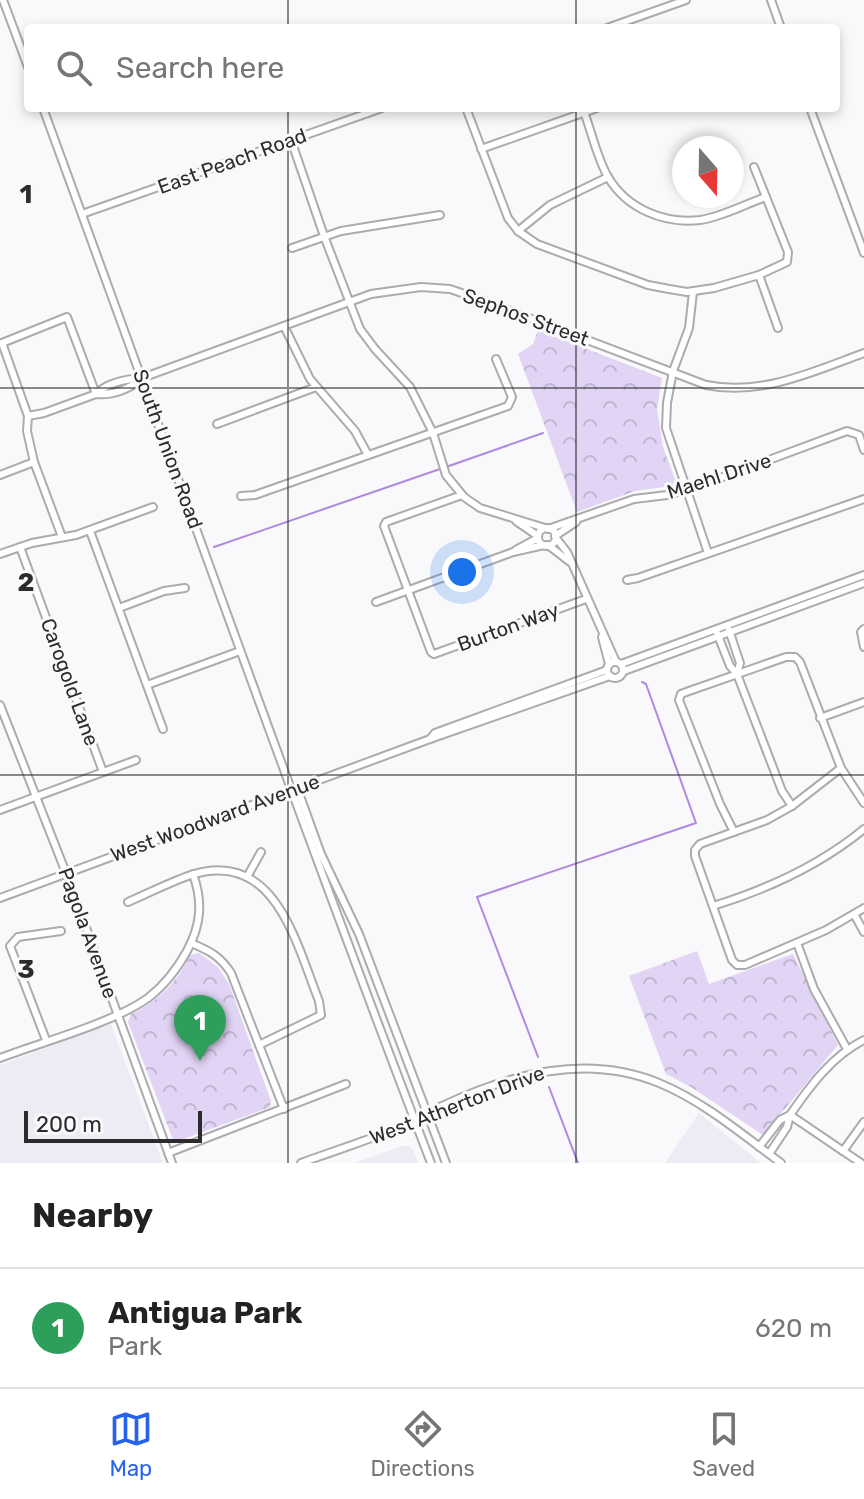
<!DOCTYPE html>
<style>
:root{--surface:#fff;--page:#f2f2f2;--text:#222;--muted:#767676;--line:#e0e0e0;--accent:#2563eb}
body{margin:0;font-family:Rubik,sans-serif;background:var(--page);color:var(--text)}
.compass{position:absolute;left:672px;top:136px;width:72px;height:72px;border-radius:50%;background:var(--surface);box-shadow:0 4px 12px #0003;rotate:160deg}
.scale{position:absolute;left:24px;bottom:20px;width:178px;box-sizing:border-box;padding-left:8px;border:4px solid #2c2c2d;border-top:0;font-size:22px;line-height:28px;white-space:nowrap;color:#2c2c2d;-webkit-text-stroke:6px #f9f8fb;paint-order:stroke}
.you{position:absolute;left:462px;top:572px;width:28px;height:28px;margin:-20px;border:6px solid #fff;border-radius:50%;background:#1a73e8;box-shadow:0 0 0 12px #1a73e833}
.badge{display:grid;place-items:center;width:52px;height:52px;border-radius:50%;background:var(--accent);color:#fff;font-size:26px;font-weight:700}
.pin{position:absolute;translate:-50% -66px;filter:drop-shadow(0 2px 4px #0008)}
.pin::after{content:'';position:absolute;top:42px;width:28px;height:24px;background:inherit;clip-path:polygon(0 0,100% 0,50% 100%)}
.list{margin:0;padding:0;list-style:none}
h2{display:flex;justify-content:space-between;align-items:center;height:104px;margin:0;padding:0 32px;font-size:34px}
h2 small{font-size:26px;font-weight:400;color:var(--muted)}
.list li{display:grid;grid-template-columns:52px 1fr auto;gap:24px;align-items:center;box-sizing:border-box;height:120px;padding:0 32px;border-top:2px solid var(--line)}
.list b{display:block;font-size:30px;white-space:nowrap}
.list p{margin:0;font-size:26px;white-space:nowrap;color:var(--muted)}
.list em{font-size:26px;font-style:normal;color:var(--muted)}
.icon{flex:none;width:44px;height:44px;fill:none;stroke:currentColor;stroke-width:2;stroke-linecap:round;stroke-linejoin:round}
.map{position:relative;flex:none;width:864px;height:1163px;overflow:hidden}
.search{position:absolute;background:var(--surface);box-shadow:0 4px 12px #0003;left:24px;right:24px;top:24px;height:88px;display:flex;align-items:center;gap:20px;box-sizing:border-box;padding:0 28px;border-radius:8px;color:var(--muted);font-size:30px}
.sheet{height:224px;background:var(--surface)}
nav{display:flex;justify-content:space-around;align-items:center;box-sizing:border-box;height:112px;border-top:2px solid var(--line);background:var(--surface);font-size:22px;color:var(--muted)}
nav a{display:grid;justify-items:center;gap:4px}
nav .on{color:var(--accent)}
.map>svg:first-child{display:block}
</style>
<div class="map">
<svg width="864" height="1163" viewBox="0 0 864 1163">
<defs>
<pattern id="forest-crowns" width="20" height="18" patternUnits="userSpaceOnUse" patternTransform="scale(2)"><rect width="20" height="18" fill="#e1d4f5"/><path d="M2 6a3 3 0 1 1 6 0M12 15a3 3 0 1 1 6 0" fill="none" stroke="#c1b6d2"/></pattern>
</defs>
<rect width="100%" height="100%" fill="#f9f8fb"/>
<g fill="#efebf5">
<polygon points="111,1024 163,1163 0,1163 0,1065"/>
<polygon points="699,1113 761,1163 665,1163"/>
<polygon points="402,1146 408,1146 414,1151 418,1163 354,1163"/>
</g>
<g fill="url(#forest-crowns)">
<polygon points="538,330 662,378 657,409 663,447 675,479 672,486 635,491 577,512 518,354 533,344"/>
<polygon points="697,951 709,984 793,954 838,1045 763,1135 691,1087 666,1074 629,976"/>
<path d="M199,953L218,967L229,984L271,1101L270,1107L181,1140H173L128,1022L131,1014C157,1002 178,982 190,955Z"/>
</g>
<g fill="none" stroke-linecap="round" stroke-linejoin="round">
<g stroke="#ae8adf" stroke-width="2">
<polyline points="446,467 543,433"/>
<polyline points="214,547 440,469"/>
<polyline points="538,1057 477,897 696,823 646,684 642,682"/>
<polyline points="549,1087 578,1163"/>
</g>
<g stroke="#acabae" stroke-width="10">
<g id="minor">
<polyline points="3,0 28,67"/>
<polyline points="771,0 781,28"/>
<polyline points="607,28 686,0"/>
<path d="M43,108C172,460 297,813 431,1163"/>
<polyline points="466,108 508,218 518,231 537,244 648,285 669,289 687,292 714,288 759,275 787,262 788,252 754,167"/>
<polyline points="810,108 864,253"/>
<path d="M584,112C592,133 597,158 608,177C627,209 664,224 700,220C722,217 745,204 766,197"/>
<polyline points="291,140 324,236 360,329 375,349 410,387 433,433 446,475 464,497 480,508 545,528"/>
<polyline points="481,149 597,108"/>
<polyline points="82,214 382,108"/>
<polyline points="518,231 550,205 608,177"/>
<polyline points="292,248 341,231 440,215"/>
<polyline points="759,275 778,328"/>
<polyline points="693,292 689,328 673,371 667,403 666,428 708,553"/>
<polyline points="284,326 310,379 355,431 368,455"/>
<polyline points="2,343 28,416 27,431 34,462 62,537"/>
<polyline points="2,343 67,317 96,394"/>
<path d="M96,394C112,396 130,389 142,378"/>
<path d="M28,416L44,413L96,394C108,382 126,379 142,378L371,294L421,287L450,289L479,299L706,385C762,396 812,372 864,353"/>
<polyline points="217,424 316,387"/>
<polyline points="0,475 34,462"/>
<polyline points="462,495 386,522 384,526 431,652 434,654 586,599"/>
<polyline points="241,496 255,495 508,406 512,397 496,359"/>
<polyline points="516,521 538,536"/>
<circle cx="547" cy="537" r="9"/>
<polyline points="548,529 634,499 667,495 693,488 847,431 859,435 864,450"/>
<polyline points="90,531 163,729"/>
<polyline points="555,536 576,522"/>
<polyline points="556,538 567,552 616,662"/>
<polyline points="548,545 570,562"/>
<polyline points="20,547 103,772"/>
<polyline points="516,550 538,538"/>
<polyline points="0,554 32,543 76,535 153,507"/>
<polyline points="627,580 638,578 864,499"/>
<polyline points="376,602 513,552 544,545"/>
<polyline points="119,608 164,591 185,588"/>
<polyline points="864,629 861,632 864,647"/>
<polyline points="717,633 730,666 737,674 740,663 729,630"/>
<polyline points="602,637 609,664"/>
<circle cx="615" cy="670" r="8"/>
<polyline points="621,664 864,575"/>
<polyline points="624,671 864,583"/>
<polyline points="737,674 782,791 792,806"/>
<polyline points="147,685 240,651"/>
<polyline points="0,705 66,873 172,1163"/>
<polyline points="820,718 864,702"/>
<polyline points="430,739 435,733 607,670"/>
<polyline points="841,768 792,806 767,820 700,844 695,850 695,856 732,960 737,965 745,965 826,930 864,908"/>
<polyline points="292,790 300,796 321,854 359,934 446,1163"/>
<polyline points="0,810 136,760"/>
<polyline points="734,832 720,804 679,700 681,694 689,691 786,657 795,657 800,662 841,768 864,803"/>
<polyline points="247,877 261,852"/>
<polyline points="0,898 430,739 610,676"/>
<path d="M128,902C149,893 170,882 191,875C275,848 296,943 319,1001L321,1015L259,1045"/>
<path d="M713,906C768,889 819,866 864,829"/>
<polyline points="854,914 864,932"/>
<path d="M191,943C210,951 220,956 231,973L284,1109"/>
<polyline points="797,943 814,989 847,1049"/>
<polyline points="46,1040 10,946 18,937 61,931"/>
<path d="M0,1058C42,1042 113,1023 148,998C165,985 177,969 187,951C201,925 203,902 193,874"/>
<polyline points="759,1147 780,1120 790,1115 787,1127 769,1154"/>
<path d="M843,1151L790,1115C810,1086 832,1056 864,1040"/>
<polyline points="168,1153 346,1084"/>
<path d="M301,1163C339,1149 379,1137 416,1120C425,1116 433,1110 442,1106C511,1074 586,1053 659,1083C703,1101 743,1135 781,1163"/>
<polyline points="861,1163 843,1151 864,1122"/>
</g>
</g>
<use href="#minor" stroke="#fff" stroke-width="6"/>
</g>
<path fill="none" stroke="#2c2c2d" stroke-width="2" stroke-opacity="0.55" d="M288,0V28M576,0V28M288,108V1163M576,108V1163M0,388H864M0,775H864"/>
<g text-anchor="middle" stroke-width="6" stroke-linejoin="round" paint-order="stroke">
<g font-size="20" fill="#2c2c2d" stroke="#f9f8fb">
<text transform="translate(232 161) rotate(-20)" y="7">East Peach Road</text>
<text transform="translate(526 317) rotate(20)" y="7">Sephos Street</text>
<text transform="translate(168 449) rotate(70)" y="7">South Union Road</text>
<text transform="translate(719 476) rotate(-18)" y="7">Maehl Drive</text>
<text transform="translate(508 627) rotate(-20)" y="7">Burton Way</text>
<text transform="translate(70 682) rotate(70)" y="7">Carogold Lane</text>
<text transform="translate(215 818) rotate(-20)" y="7">West Woodward Avenue</text>
<text transform="translate(88 933) rotate(70)" y="7">Pagola Avenue</text>
<text transform="translate(457 1105) rotate(-21)" y="7">West Atherton Drive</text>
</g>
</g>
<g font-size="26" text-anchor="middle" font-weight="bold" fill="#2c2c2d" stroke="#f9f8fb" stroke-width="6" stroke-linejoin="round" paint-order="stroke">
<text x="26" y="203">1</text>
<text x="26" y="591">2</text>
<text x="26" y="978">3</text>
</g>
</svg>
<svg class="compass" viewBox="-18 -18 36 36"><path d="M0-13l5 13h-10z" fill="#e53935"/><path d="M0 13l5-13h-10z" fill="#767676"/></svg>
<div class="scale">200 m</div>
<div class="you"></div>
<div class="pin badge" style="left:200px;top:1061px;background:#2e9e5b">1</div>
<div class="search"><svg class="icon" aria-label="search" viewBox="0 0 24 24"><circle cx="10" cy="10" r="6"/><path d="M15 15l6 6"/></svg>Search here</div>
</div>
<section class="sheet">
<h2>Nearby<small></small></h2>
<ul class="list">
<li><span class="badge" style="background:#2e9e5b">1</span><div><b>Antigua Park</b><p>Park</p></div><em>620 m</em></li>
</ul>
</section>
<nav>
<a class="on"><svg class="icon" aria-label="map" viewBox="0 0 24 24"><path d="M3 6l6-2 6 2 6-2v14l-6 2-6-2-6 2zM9 4v14M15 6v14"/></svg>Map</a>
<a><svg class="icon" aria-label="directions" viewBox="0 0 24 24"><path d="M12 3l9 9-9 9-9-9zM9 14v-3h6M13 9l2 2-2 2"/></svg>Directions</a>
<a><svg class="icon" aria-label="saved" viewBox="0 0 24 24"><path d="M7 4h10v16l-5-4-5 4z"/></svg>Saved</a>
</nav>
